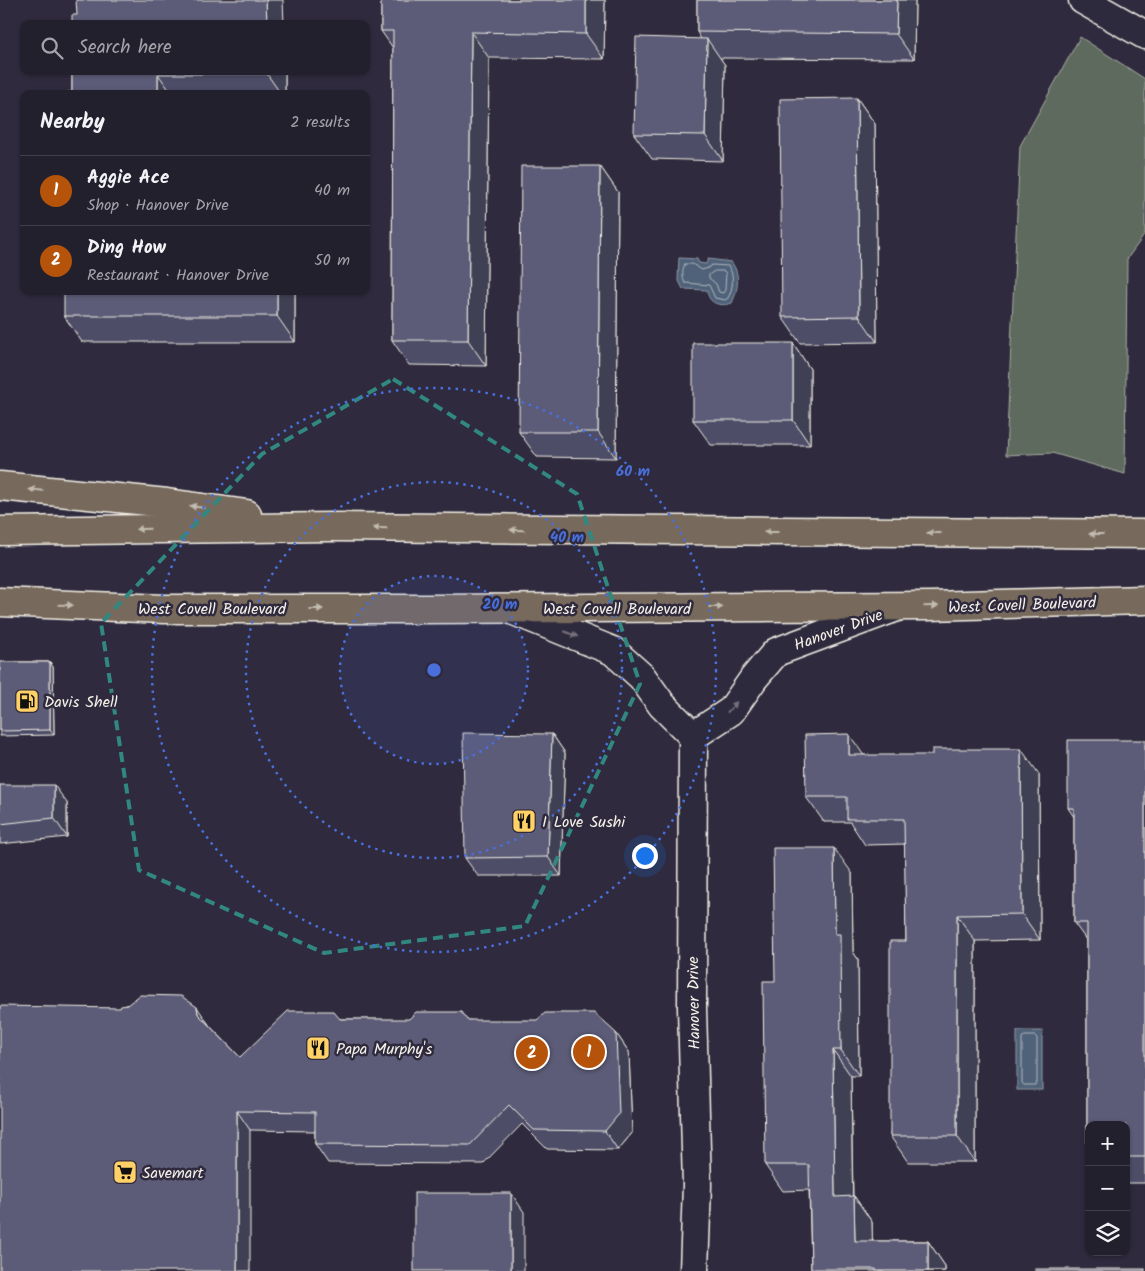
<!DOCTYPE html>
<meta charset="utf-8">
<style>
:root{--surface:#23202e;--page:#2b2836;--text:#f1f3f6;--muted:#a3a3aa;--line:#403e4a;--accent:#b45309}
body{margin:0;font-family:Kalam,sans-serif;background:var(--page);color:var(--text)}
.controls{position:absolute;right:15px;bottom:15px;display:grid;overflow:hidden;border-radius:10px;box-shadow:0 1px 4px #0004}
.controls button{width:45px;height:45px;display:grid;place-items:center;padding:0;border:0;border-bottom:1px solid var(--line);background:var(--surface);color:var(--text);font:25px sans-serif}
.you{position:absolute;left:644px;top:855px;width:18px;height:18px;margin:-12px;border:4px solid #fff;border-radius:50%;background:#1a73e8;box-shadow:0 0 0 8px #1a73e833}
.badge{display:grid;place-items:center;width:32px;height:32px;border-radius:50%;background:var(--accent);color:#fff;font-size:16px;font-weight:700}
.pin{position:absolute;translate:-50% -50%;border:2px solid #fff;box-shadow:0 1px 5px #0006}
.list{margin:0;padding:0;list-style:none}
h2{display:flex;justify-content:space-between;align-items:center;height:65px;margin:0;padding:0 20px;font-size:21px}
h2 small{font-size:16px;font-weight:400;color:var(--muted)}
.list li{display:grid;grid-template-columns:32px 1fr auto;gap:15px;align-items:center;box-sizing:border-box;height:70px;padding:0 20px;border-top:1px solid var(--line)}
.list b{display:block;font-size:19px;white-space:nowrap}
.list p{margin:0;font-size:16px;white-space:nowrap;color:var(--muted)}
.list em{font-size:16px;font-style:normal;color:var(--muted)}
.icon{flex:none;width:28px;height:28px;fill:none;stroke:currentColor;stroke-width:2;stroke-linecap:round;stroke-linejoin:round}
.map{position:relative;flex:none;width:1145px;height:1271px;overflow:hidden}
.search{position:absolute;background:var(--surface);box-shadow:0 1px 4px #0004;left:20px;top:20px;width:350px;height:55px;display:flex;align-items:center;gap:12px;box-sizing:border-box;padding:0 18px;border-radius:10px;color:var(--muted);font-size:19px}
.panel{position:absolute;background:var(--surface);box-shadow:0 1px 4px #0004;left:20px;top:90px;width:350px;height:205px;border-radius:10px}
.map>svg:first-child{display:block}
</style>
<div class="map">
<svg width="1145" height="1271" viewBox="0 0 1145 1271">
<rect width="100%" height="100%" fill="#2f2a3d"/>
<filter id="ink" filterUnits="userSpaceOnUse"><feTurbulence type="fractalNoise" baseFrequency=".02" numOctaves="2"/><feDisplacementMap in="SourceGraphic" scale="10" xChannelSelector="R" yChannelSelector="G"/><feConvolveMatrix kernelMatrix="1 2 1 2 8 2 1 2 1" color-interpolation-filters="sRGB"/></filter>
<g filter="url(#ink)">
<polygon fill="#5e6a5f" stroke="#a9aea4" points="1080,37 1145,79 1145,234 1127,259 1125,474 1052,453 1006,455 1020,146"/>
<g fill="#4f627a" stroke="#919ba6">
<path d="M679,258L697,259L699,263L706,264L708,259L731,262C741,273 738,290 732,303C720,307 708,304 707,290L683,289L678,279Z"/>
<rect x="1017" y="1031" width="25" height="59"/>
</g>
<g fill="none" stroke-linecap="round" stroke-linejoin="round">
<g stroke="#b2b8bc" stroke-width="1">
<path d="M685,264H692L702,270L708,268L712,265L728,266C735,274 733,289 728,298L725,300L715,298L709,285L685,283C682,278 682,268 685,264Z"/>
<polygon points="715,271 724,271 726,273 725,290 723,293 719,292 716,284 709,278 709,275"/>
<polygon points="1025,1036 1035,1036 1037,1038 1037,1082 1035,1085 1024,1085 1022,1083 1022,1038"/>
</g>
<g stroke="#f4f1e8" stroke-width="31">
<g id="street">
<polyline points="1083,0 1145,35"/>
<polyline points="509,609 613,651 642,677 662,705 693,736 692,1008 697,1185 694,1271"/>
<polyline points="693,736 731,711 754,678 776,652 897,607"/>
</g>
</g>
<g stroke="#f4f1e8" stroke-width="31">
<g id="primary">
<polyline points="0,486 167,503 247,514"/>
<polyline points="0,531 332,527 1145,534"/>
<polyline points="0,602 164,609 429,609 930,606 1145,600"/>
</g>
</g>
<use href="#street" stroke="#2f2a3d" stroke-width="28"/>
<use href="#primary" stroke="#77695c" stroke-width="28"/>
</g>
<g fill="#4e4e67" stroke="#f4f1e8">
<polygon points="381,0 605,0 604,59 489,58 486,366 409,365 392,340 393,48 381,31"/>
<polygon points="697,0 915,0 914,59 720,58 725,65 723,161 652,159 634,134 701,39 697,32"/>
<polygon points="72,71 285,71 285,94 67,94 72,92"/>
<polygon points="857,98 875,124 877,342 800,343 782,317"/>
<polygon points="600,166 618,192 616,458 537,457 519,432"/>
<polygon points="295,291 295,342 82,342 64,316"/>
<polygon points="793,343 810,369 810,445 711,445 693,420"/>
<polygon points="0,662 50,662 53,667 54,735 0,736"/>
<polygon points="552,734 565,753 561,876 478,876 465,858"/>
<polygon points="1145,740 1145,1183 1126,1183 1126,1125 1089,1125 1089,1160 1087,1157 1087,941 1074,923 1074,817 1068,808"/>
<polygon points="864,755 1039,774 1040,940 975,941 975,1162 908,1162 890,1136 906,941 905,844 865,845 850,822 824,822 806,797"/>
<polygon points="0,785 67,803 67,837 0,844"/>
<polygon points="852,873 853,952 858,959 859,1076 851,1076 853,1196 854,1196 872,1222 872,1241 928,1241 945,1266 945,1271 812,1271 811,1269 809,1190 783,1191 765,1165"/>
<polygon points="127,1005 209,1025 240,1057 340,1019 467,1020 616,1033 629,1052 632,1133 618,1150 547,1149 522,1124 483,1164 328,1163 315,1144 315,1131 250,1130 120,1008"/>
</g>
<g fill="#404054" stroke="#f4f1e8">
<polygon points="266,0 283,0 284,24 267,24"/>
<polygon points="586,0 605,0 604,59 586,34"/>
<polygon points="897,0 915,0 914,59 896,34"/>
<polygon points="471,32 489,58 486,366 468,340"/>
<polygon points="707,39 725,65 723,161 705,135"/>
<polygon points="267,71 285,71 285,94 281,94 267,74"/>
<polygon points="158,74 172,94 158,94"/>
<polygon points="857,98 875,124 877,342 859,316"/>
<polygon points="600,166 618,192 616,458 598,432"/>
<polygon points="277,291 295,291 295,342 277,316"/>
<polygon points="793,343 810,369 810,445 793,420"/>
<polygon points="50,662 53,667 54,735 50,730"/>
<polygon points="552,734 565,753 561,876 548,857"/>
<polygon points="849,734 867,760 849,755"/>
<polygon points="1021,749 1039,774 1040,940 1022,914"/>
<polygon points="54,785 67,803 67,837 54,818"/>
<polygon points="834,848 852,873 853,952 858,959 859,1076 841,1050 835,934"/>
<polygon points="957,915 975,941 975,1162 957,1136"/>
<polygon points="197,1007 210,1026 198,1014"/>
<polygon points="616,1033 629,1052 632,1133 618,1150 605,1131"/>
<polygon points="833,1050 851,1076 853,1222 835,1197"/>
<polygon points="237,1111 250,1130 250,1271 237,1271"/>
<polygon points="511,1193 524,1212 524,1271 511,1271"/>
<polygon points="854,1196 872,1222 873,1266 855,1241"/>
<polygon points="928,1241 945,1266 945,1271 928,1271"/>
</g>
<g fill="#5b5b78" stroke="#f4f1e8">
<polygon points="76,0 266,0 267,24 72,24 72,15 77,15"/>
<polygon points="381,0 586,0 586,34 471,32 468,340 392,340 393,31 381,31"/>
<polygon points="697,0 897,0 896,34 697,32"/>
<polygon points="636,37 707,39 705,135 634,134"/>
<polygon points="72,71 267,71 267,74 158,74 158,94 67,94 67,92 72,92"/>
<polygon points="857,98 859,316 782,317 780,99"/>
<polygon points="521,166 600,166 598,432 519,432"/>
<rect x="64" y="291" width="213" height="25"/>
<rect x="693" y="343" width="100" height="77"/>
<polygon points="0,662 50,662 50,730 0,731"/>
<polygon points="463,733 552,734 548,857 465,858"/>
<polygon points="849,734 849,755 932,755 932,749 1021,749 1022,914 957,915 957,1136 890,1136 890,941 906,941 904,819 847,819 847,797 806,797 805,735"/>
<polygon points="1068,740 1145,740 1145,1157 1126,1157 1126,1125 1089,1125 1089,1157 1087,1157 1087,923 1074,923 1074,808 1068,808"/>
<polygon points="0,785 54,785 54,818 0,824"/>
<polygon points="773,848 834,848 835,934 840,934 841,1050 833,1050 835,1197 854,1196 855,1241 928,1241 928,1271 876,1271 876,1269 811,1269 809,1165 765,1165 763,981 775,981"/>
<polygon points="140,995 181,996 197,1007 198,1014 240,1057 288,1011 333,1011 340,1019 409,1019 416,1012 461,1012 467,1020 537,1020 545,1013 594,1013 616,1033 619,1114 605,1131 534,1130 509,1105 470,1145 315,1144 315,1112 237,1111 237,1271 0,1271 0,1006 120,1008 121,1006 127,1005"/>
<rect x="414" y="1193" width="97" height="78"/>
<rect x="1035" y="1269" width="110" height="2"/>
</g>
<defs><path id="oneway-solid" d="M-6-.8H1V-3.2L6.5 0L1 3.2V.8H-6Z" transform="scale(1.25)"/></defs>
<g fill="#c2bbb0">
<use href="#oneway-solid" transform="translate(36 490) rotate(-174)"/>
<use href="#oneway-solid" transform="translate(197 507) rotate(-172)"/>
<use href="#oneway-solid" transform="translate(380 528) rotate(-179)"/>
<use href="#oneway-solid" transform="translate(143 529) rotate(179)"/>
<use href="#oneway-solid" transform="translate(517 530) rotate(-179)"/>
<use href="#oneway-solid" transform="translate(771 532) rotate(-180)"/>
<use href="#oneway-solid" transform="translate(934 533) rotate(-180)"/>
<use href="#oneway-solid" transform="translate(1096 534) rotate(-180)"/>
<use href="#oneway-solid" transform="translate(66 605) rotate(2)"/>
<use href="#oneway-solid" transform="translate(931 606) rotate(-1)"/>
<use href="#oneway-solid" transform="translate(716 607)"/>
<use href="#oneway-solid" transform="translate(316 609)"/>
</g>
<g fill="#747079">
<use href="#oneway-solid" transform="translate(571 634) rotate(22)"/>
<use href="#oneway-solid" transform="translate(732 707) rotate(-48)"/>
</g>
</g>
<path fill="none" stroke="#318880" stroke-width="4" stroke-dasharray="10 6" stroke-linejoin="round" d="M393,379L577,494L640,684L525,926L324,953L139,870L101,623L262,454Z"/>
<circle cx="434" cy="670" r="94" fill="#486fdb" fill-opacity=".12"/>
<g fill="none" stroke="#486fdb" stroke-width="2.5" stroke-dasharray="2.5 5">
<circle cx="434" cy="670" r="94"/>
<circle cx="434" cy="670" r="188"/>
<circle cx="434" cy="670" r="282"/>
</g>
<defs>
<g id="fuel-square" transform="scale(1.25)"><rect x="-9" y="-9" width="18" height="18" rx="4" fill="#ffd166" stroke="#2f2a3d"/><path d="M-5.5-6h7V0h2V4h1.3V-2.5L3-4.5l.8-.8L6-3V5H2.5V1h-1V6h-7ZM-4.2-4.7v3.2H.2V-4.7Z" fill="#111"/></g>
<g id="restaurant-square" transform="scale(1.25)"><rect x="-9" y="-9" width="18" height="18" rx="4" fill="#ffd166" stroke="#2f2a3d"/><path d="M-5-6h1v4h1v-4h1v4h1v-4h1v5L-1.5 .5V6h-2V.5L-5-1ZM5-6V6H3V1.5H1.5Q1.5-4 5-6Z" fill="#111"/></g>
<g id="supermarket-square" transform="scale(1.25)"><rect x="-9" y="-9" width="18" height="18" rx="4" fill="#ffd166" stroke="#2f2a3d"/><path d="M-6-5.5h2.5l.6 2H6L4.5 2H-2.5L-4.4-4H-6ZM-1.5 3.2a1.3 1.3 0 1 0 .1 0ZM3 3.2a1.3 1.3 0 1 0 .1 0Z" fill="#111"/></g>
</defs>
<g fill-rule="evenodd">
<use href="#fuel-square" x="27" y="701"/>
<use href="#restaurant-square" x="524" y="821"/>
<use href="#restaurant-square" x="318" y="1048"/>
<use href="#supermarket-square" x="125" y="1172"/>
</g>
<g text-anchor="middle" stroke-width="5" stroke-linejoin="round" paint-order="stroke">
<g font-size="16" fill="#f4f1e8" stroke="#2f2a3d">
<text transform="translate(1022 604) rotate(-2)" y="6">West Covell Boulevard</text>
<text x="212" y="614">West Covell Boulevard</text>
<text x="617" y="614">West Covell Boulevard</text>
<text transform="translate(838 629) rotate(-20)" y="6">Hanover Drive</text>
<text transform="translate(693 1003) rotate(-91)" y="6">Hanover Drive</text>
</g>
<g font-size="16" fill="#f4f1e8" stroke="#2f2a3d" text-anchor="start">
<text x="44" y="707">Davis Shell</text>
<text x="542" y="827">I Love Sushi</text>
<text x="336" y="1054">Papa Murphy's</text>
<text x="142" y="1178">Savemart</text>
</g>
</g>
<circle cx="434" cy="670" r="8" fill="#486fdb" stroke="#2f2a3d" stroke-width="2.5"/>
<g font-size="15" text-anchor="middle" font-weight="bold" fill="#486fdb" stroke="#2f2a3d" stroke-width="5" stroke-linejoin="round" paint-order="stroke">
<text x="633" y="476">60 m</text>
<text x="567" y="542">40 m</text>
<text x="500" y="609">20 m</text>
</g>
</svg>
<div class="controls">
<button>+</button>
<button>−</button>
<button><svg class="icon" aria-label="layers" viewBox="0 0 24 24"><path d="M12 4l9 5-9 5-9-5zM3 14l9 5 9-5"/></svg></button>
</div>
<div class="you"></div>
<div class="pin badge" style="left:589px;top:1052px">1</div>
<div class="pin badge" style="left:532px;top:1053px">2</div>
<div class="search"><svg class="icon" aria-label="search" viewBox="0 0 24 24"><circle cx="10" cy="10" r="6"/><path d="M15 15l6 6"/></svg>Search here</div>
<section class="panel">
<h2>Nearby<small>2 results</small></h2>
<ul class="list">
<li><span class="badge">1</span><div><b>Aggie Ace</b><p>Shop · Hanover Drive</p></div><em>40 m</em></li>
<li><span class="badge">2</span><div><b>Ding How</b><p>Restaurant · Hanover Drive</p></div><em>50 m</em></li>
</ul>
</section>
</div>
